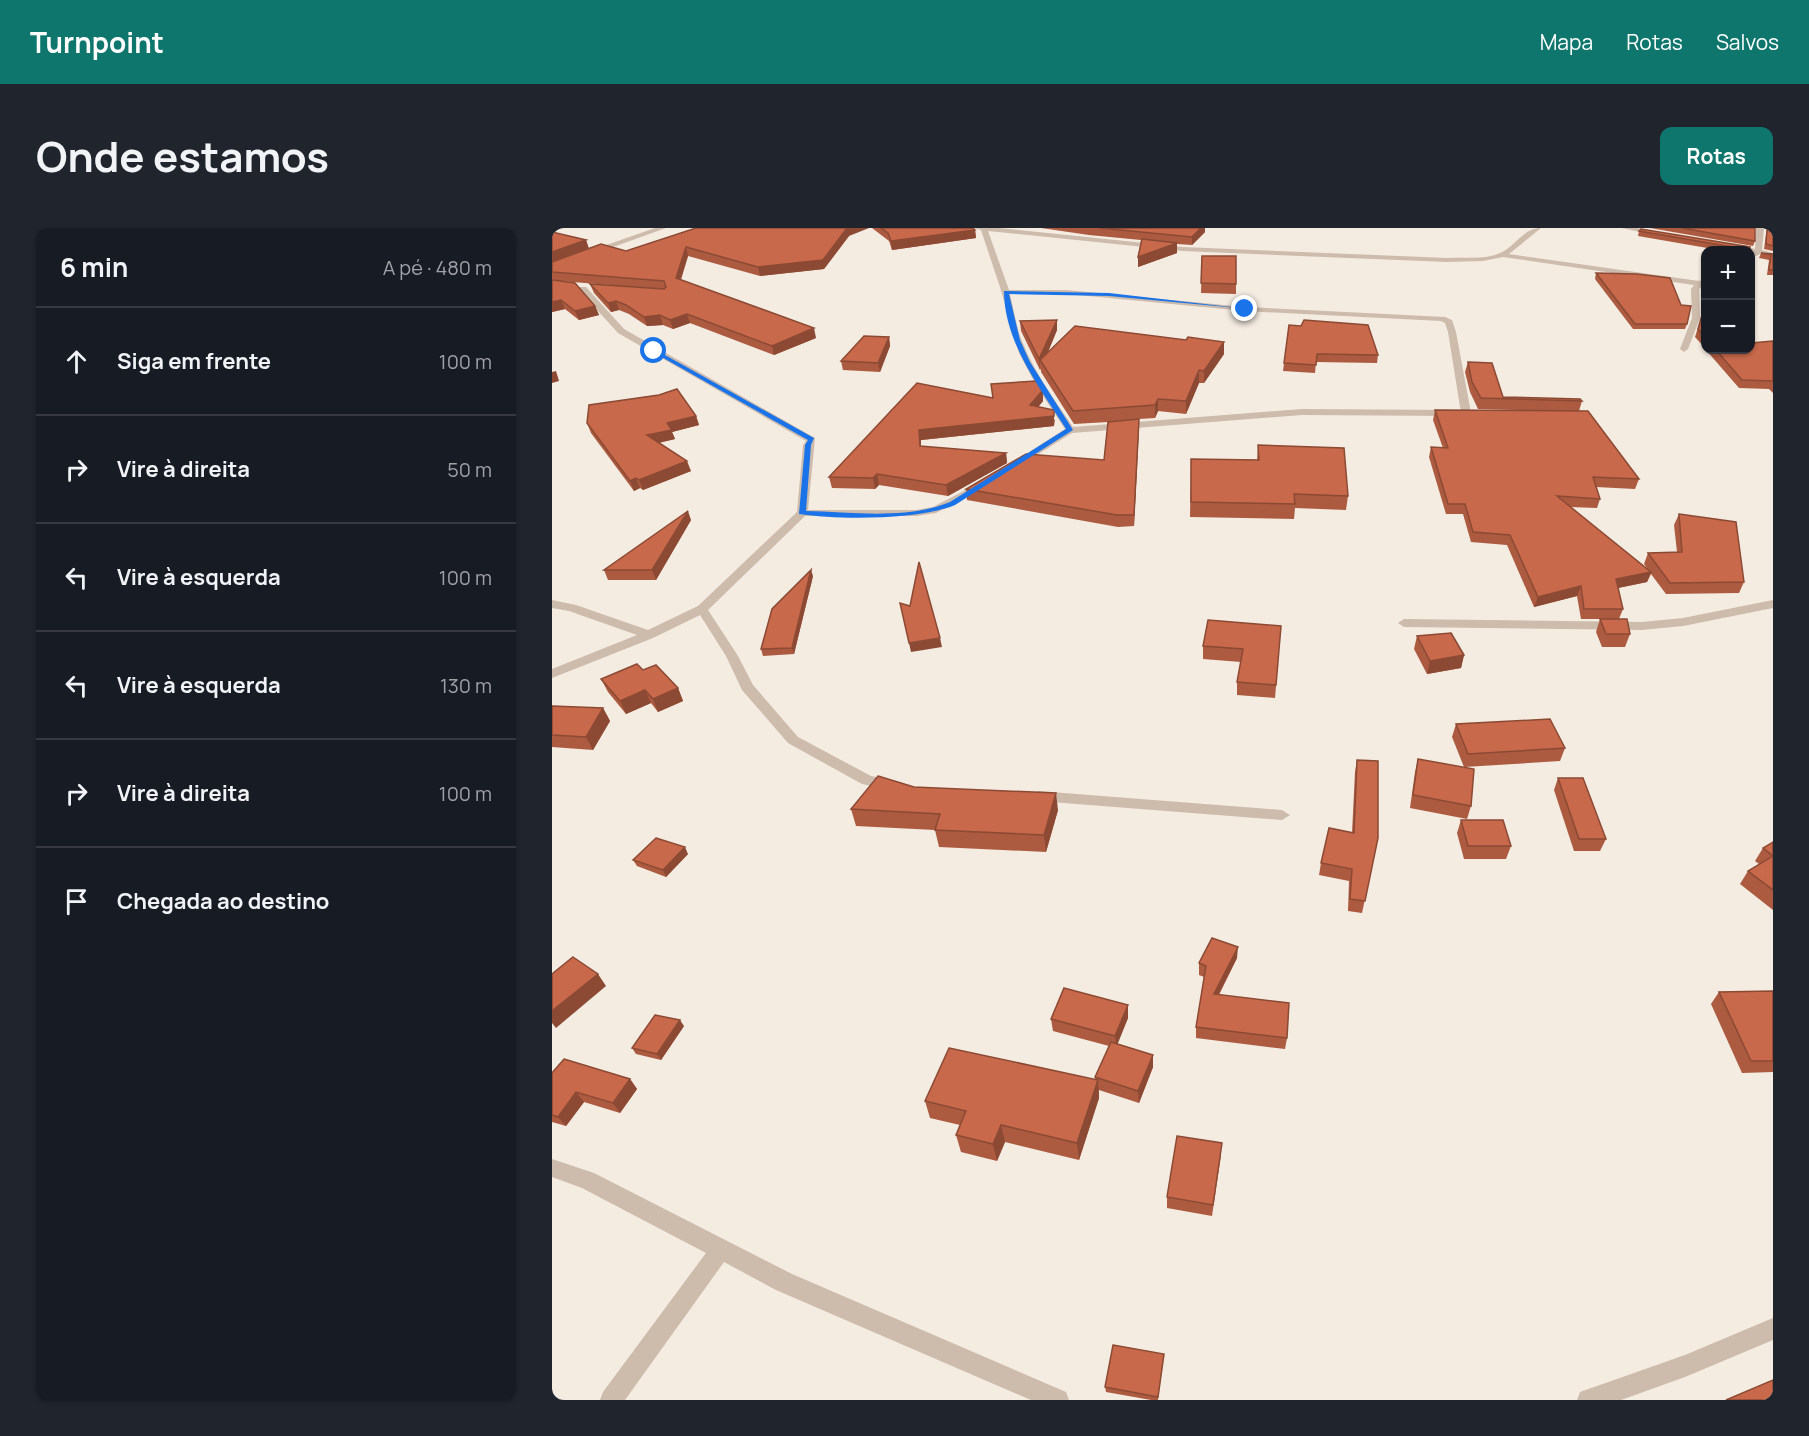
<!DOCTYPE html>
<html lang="pt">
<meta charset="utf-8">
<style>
:root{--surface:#171b24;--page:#20242c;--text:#f1f3f6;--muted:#9ea1a6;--line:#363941;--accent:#0f766e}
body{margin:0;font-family:Manrope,sans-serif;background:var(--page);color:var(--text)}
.controls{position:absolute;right:18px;top:18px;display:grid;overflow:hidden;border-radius:12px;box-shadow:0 2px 4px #0004}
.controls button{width:54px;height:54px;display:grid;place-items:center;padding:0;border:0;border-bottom:2px solid var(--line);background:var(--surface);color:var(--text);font:30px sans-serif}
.stop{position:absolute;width:18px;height:18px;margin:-14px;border:4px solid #1a73e8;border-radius:50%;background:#fff}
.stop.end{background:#1a73e8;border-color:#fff;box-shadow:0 2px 6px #0008}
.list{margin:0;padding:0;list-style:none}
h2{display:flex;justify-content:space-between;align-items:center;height:78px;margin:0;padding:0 24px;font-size:26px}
h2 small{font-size:20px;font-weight:400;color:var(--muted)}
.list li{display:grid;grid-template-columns:39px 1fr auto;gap:18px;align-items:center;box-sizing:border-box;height:108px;padding:0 24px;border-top:2px solid var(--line)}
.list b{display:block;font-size:22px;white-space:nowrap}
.list em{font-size:20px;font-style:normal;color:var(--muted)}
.icon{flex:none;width:33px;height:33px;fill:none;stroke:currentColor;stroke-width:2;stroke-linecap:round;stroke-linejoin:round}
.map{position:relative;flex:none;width:1221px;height:1172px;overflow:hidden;border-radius:12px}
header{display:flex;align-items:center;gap:36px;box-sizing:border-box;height:84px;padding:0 30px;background:var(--accent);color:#fff}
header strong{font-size:28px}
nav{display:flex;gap:33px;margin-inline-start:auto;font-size:21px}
.intro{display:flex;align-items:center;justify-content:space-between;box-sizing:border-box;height:144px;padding:0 36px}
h1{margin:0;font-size:42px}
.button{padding:15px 27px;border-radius:12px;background:var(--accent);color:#fff;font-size:21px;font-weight:700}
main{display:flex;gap:36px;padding:0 36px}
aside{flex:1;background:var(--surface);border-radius:12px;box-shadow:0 2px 4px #0004}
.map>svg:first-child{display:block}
</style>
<header>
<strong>Turnpoint</strong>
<nav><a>Mapa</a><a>Rotas</a><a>Salvos</a></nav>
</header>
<div class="intro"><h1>Onde estamos</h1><a class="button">Rotas</a></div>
<main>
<aside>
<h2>6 min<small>A pé · 480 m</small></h2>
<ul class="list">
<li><svg class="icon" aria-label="ahead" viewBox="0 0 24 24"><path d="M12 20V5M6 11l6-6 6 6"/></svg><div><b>Siga em frente</b></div><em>100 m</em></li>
<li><svg class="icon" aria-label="right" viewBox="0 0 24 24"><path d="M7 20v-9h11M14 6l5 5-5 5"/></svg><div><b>Vire à direita</b></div><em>50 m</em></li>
<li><svg class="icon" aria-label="left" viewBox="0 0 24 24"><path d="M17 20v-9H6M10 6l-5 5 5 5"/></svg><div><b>Vire à esquerda</b></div><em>100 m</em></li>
<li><svg class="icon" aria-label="left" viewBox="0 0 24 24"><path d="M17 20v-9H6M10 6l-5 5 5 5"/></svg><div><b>Vire à esquerda</b></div><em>130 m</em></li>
<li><svg class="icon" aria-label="right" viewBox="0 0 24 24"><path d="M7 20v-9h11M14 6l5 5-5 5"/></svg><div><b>Vire à direita</b></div><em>100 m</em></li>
<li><svg class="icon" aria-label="arrive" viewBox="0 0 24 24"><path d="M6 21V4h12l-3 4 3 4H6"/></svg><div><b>Chegada ao destino</b></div></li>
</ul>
</aside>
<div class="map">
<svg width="1221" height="1172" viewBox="0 0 1221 1172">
<rect width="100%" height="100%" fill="#f4ebe1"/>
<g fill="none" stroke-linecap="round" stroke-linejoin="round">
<g fill="#cdbbac" fill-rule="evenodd">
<polygon points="103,0 114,0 0,41 0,36"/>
<path d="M422,0H447L631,19L895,30C911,29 933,32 948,25C963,19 971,0 989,0L957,26L1147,53L1154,51V56L1147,61L1148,90L1136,121L1132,124L1128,121L1140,90L1139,61L1142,57L951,29L931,33L895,34L631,23L436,3L457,62H515L693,79L893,89L900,92L904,104L919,185L914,188L909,185L896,104L893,95L889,93L693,83L515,66H458C462,82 464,98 470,113C482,144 502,171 521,199L750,181L903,182L908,185L903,188L750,187L520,205L464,240L460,239V235L513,201L485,159L467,125L448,59L429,2Z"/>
<polygon points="1070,0 1085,0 1110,6 1106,8"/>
<polygon points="1204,0 1212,0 1210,22 1221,25 1221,29 1208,26 1198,31 1198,22 1176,18 1180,16 1203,21"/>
<polygon points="28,59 34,59 72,101 263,210 256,282 364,282 381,279 427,255 436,257 384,285 364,288 253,288 156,382 186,428 201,457 246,509 319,548 345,553 347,557 345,561 340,562 310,556 236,515 190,462 174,428 148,387 101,410 0,450 0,441 85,407 17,383 0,380 0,372 24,377 96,402 146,378 245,284 251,217 254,213 66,105 28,63"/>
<polygon points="1221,372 1221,380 1131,398 1090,402 852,399 846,395 852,391 1090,394 1131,390"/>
<polygon points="486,563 730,582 738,587 730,592 486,573 479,568"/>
<polygon points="0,931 42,945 240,1046 514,1164 517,1172 479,1172 224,1062 172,1034 73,1172 48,1172 51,1164 154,1025 30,960 0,949"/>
<polygon points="1221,1090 1221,1112 1133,1149 1069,1172 1025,1172 1028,1164 1133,1127"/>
</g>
</g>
<g fill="#ac5a40">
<polygon points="320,0 421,0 423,2 424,10 340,22 337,13"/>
<polygon points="489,0 649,0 653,4 640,17 625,16 625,25 586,39 586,29 589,12 537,7"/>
<polygon points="1098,0 1203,0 1203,13 1201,18"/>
<polygon points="1215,2 1221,4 1221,23 1212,21 1214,7"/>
<polygon points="1087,3 1198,22 1167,22 1086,8"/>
<polygon points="0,4 34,12 37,21 74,23 297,8 272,41 208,48 136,28 129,52 264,110 222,127 138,95 121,101 111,97 95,98 77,86 67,82 59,84 42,65 38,56 72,58 7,53 43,78 47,87 27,92 13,81 0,84"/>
<polygon points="1209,25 1221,26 1221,47 1215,47 1217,32 1207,30"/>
<polygon points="650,28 684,56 684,66 649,65"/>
<polygon points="1044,45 1129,77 1135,96 1133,101 1081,101 1043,51"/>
<polygon points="1153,77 1154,77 1154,121 1143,109"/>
<polygon points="468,93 505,102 496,124 634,112 672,114 672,126 652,155 647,155 634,186 606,183 603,190 587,191 582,298 566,299 415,272 414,261 552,232 556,194 522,196 489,144 489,141 488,142 469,103"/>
<polygon points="737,97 826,127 825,135 764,134 763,145 731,143"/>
<polygon points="337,109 338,118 328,144 291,142 289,133"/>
<polygon points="1221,113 1221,165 1217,161 1187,160 1154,122 1198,122 1199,115"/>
<polygon points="916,134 951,169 1030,173 1027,183 1087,251 1083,261 1044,259 1048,271 1045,280 1018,279 1095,340 1092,336 1096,325 1125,324 1122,297 1127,286 1192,354 1187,365 1114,366 1099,346 1095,354 1066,360 1071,381 1067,391 1078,406 1073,419 1050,419 1044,404 1048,391 1029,391 1025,368 982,379 955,317 919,314 911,286 894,286 877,229 879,219 891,220 881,192 883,182 996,183 926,181 918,164 913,144"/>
<polygon points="439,156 491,162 491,173 486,179 503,192 502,198 369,212 369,218 454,225 455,235 396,268 327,257 323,261 280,260 277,249 441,170"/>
<polygon points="144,188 147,197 120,204 123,211 106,215 139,243 91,262 88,260 82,263 39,205 35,195"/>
<polygon points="706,217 796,268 794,282 743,280 742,291 638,289 639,231 705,232"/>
<polygon points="139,292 104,352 56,352 52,342"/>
<polygon points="261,348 242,426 211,428 209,421"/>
<polygon points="729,398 723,470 685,467 685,454 689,434 651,431 651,418"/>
<polygon points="865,408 912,427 909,440 875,446 862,421"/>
<polygon points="91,442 126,460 131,473 106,484 99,475 74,486 56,464 49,451"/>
<polygon points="0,478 51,480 58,493 41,522 0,519"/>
<polygon points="904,496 1013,520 1008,533 912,539 900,509"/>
<polygon points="866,531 919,578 915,591 858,580 863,544"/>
<polygon points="805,532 826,610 810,685 796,683 797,653 767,647 769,635 800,605 803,544"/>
<polygon points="1006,550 1054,611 1048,623 1022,623 1002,562"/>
<polygon points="362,559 506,582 494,624 387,619 383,602 304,598 299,581"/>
<polygon points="909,592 959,618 954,631 912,631 905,605"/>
<polygon points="1221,614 1221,682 1188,656 1196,643 1207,636 1203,633 1211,620"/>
<polygon points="136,626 114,649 85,638 81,632"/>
<polygon points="685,730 667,767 735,810 733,821 644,810 644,799 652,749 647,747 647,735"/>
<polygon points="1221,763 1221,844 1190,845 1159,776 1167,764"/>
<polygon points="576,790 565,816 601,839 587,875 547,862 547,870 527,932 453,914 445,933 409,924 404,907 408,897 378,890 373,873 543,852 543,849 557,818 501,803 499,791"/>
<polygon points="132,798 109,832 84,826 80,820"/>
<polygon points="0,845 78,851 85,861 68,885 32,874 14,898 0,894"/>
<polygon points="669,927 660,988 615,980 615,969"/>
<polygon points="612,1126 606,1172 599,1172 554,1164 553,1159"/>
</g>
<g fill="#8c4a34">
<polygon points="295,0 317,0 297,8 272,41 208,48 206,39"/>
<polygon points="649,0 653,0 653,4 640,17 640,9"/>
<polygon points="423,2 424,10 340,22 339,13"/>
<polygon points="34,12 37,21 0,34 0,24"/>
<polygon points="625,15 625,25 586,39 586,29"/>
<polygon points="134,19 136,28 126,59 124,50"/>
<polygon points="9,72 13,81 0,84 0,74"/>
<polygon points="64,73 67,82 59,84 56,75"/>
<polygon points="43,78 47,87 27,92 23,83"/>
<polygon points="135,86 138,95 121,101 118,92"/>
<polygon points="108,87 111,97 95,98 92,89"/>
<polygon points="505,92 505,102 491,136 488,132 488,142 487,131"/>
<polygon points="262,100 264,110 222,127 220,118"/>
<polygon points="337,109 338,118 328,144 326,135"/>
<polygon points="672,114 672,126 652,155 652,143"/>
<polygon points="647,142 647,155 634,186 634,173"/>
<polygon points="4,143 7,153 0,155 0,144"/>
<polygon points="491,162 491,173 479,188 478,177"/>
<polygon points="606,171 606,183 603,190 603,177"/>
<polygon points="502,182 502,198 369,212 369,228 368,218 367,202"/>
<polygon points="144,188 147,197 120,204 123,211 98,217 95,207 115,195"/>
<polygon points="587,191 587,202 582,298 582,287"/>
<polygon points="454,225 455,235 396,268 394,257"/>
<polygon points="135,233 139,243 91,262 87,252"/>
<polygon points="325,246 327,257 323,261 321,250"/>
<polygon points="84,250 88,260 82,263 78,253"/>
<polygon points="136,283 139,292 104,352 100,342"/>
<polygon points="259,342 261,348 242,426 240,420"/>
<polygon points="1099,344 1095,354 1061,361 1064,351"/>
<polygon points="1029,358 1025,368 982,379 986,369"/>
<polygon points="388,410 390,419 359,424 357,415"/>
<polygon points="912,427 909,440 875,446 878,433"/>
<polygon points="126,460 131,473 106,484 101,471"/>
<polygon points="93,462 99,475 74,486 68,473"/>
<polygon points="51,480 58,493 41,522 34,509"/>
<polygon points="504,565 506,582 494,624 492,607"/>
<polygon points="133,619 136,626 114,649 111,642"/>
<polygon points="686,719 685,730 661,777 662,766"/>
<polygon points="46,746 54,758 4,800 0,795 0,783"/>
<polygon points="576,777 576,790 564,820 563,808"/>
<polygon points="128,792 132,798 109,832 105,826"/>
<polygon points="601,827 601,839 587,875 586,863"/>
<polygon points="78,851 85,861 68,885 61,875"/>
<polygon points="546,852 547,870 527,932 525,915"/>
<polygon points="24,864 32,874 14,898 6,889"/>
<polygon points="449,897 453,914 445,933 441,916"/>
</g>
<g fill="#c8694b" stroke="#8c4a34" stroke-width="1.5">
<polygon points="144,0 295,0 271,32 206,39 134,19 124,50 262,100 220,118 135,86 118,92 108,87 92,89 74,77 64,73 56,75 38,56 112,61 114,59 112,53 0,44 0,34 49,16 74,23"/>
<polygon points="329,0 421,0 423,2 339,13 336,5"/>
<polygon points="548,0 649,0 640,9"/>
<polygon points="1130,0 1203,0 1203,13"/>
<polygon points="1089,1 1198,19 1198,22 1087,3"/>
<polygon points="1215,2 1221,4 1221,18 1214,16"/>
<polygon points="0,4 34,12 0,24"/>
<polygon points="590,11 625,15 586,29"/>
<polygon points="1209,25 1221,26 1221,42 1217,42 1219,27"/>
<polygon points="650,28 684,28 684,56 649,55"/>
<polygon points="1044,45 1085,46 1118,50 1129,77 1139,78 1135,96 1083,96"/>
<polygon points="0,52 23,55 43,78 23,83 9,72 0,74"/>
<polygon points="1153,77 1154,77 1154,110 1146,101"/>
<polygon points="505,92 487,131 468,93"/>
<polygon points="752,92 816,97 826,127 765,126 764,137 732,135 737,97 749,98"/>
<polygon points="523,98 634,112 636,109 672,114 652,143 647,142 634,173 606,171 603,177 521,183 488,132"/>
<polygon points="312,108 337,109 326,135 289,133"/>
<polygon points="1198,111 1199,115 1221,113 1221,153 1190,152 1164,122 1198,122"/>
<polygon points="916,134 940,135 951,169 1028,171 1030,173 929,170 920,154"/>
<polygon points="484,153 491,162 478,177 502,182 502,188 367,202 368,218 454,225 394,257 325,246 321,250 277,249 365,155 441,170 439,156"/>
<polygon points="125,161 144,188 115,195 120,202 95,207 135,233 87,252 84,250 78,253 35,195 37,177 107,167"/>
<polygon points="883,182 1036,183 1087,251 1041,249 1048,271 1005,268 1099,344 1064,351 1071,381 1032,381 1029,358 986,369 958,307 921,304 913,276 896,276 879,219 896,220"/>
<polygon points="587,191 582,287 565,287 414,261 474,226 552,232 556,194"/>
<polygon points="706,217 792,220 796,268 742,266 743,276 639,274 639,231 707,232"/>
<polygon points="136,283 100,342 52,342"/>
<polygon points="1127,286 1184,294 1192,354 1118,355 1096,325 1130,324"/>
<polygon points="367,334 388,410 357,415 348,375 358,378"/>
<polygon points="259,342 240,420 209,421 220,381"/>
<polygon points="1048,391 1075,391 1078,406 1054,406"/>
<polygon points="656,392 729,398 724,457 685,454 691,421 651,418"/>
<polygon points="899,405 912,427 878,433 865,408"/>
<polygon points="85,436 91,442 104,437 126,460 101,471 93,462 68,473 49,451"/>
<polygon points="0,478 51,480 34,509 0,507"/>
<polygon points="998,491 1013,520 916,526 904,496"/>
<polygon points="866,531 922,541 919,578 861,567"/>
<polygon points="805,532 826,533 826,610 813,673 798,671 800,641 769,635 777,600 802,605"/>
<polygon points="326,548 362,559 504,565 492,607 383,602 388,586 299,581"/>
<polygon points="1006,550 1031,550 1054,611 1027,611"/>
<polygon points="909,592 951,592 959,618 916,618"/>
<polygon points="104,610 133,619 111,642 81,632"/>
<polygon points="1221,614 1221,628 1211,620"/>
<polygon points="1221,628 1221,662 1196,643"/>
<polygon points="660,710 686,719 662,766 737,775 735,810 644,799 654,738 647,735"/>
<polygon points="21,729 46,746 0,783 0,746"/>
<polygon points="512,760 576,777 563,808 499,791"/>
<polygon points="1221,763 1221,833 1199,833 1167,764"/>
<polygon points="103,787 128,792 105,826 80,820"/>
<polygon points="559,814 601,827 586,863 543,849"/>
<polygon points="397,820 546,852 525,915 449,897 441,916 404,907 414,883 373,873"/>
<polygon points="12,831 78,851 61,875 24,864 6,889 0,887 0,845"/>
<polygon points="625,908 670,915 661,977 615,969"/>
<polygon points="561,1117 612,1126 606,1169 553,1159"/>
<polygon points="1221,1152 1221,1172 1174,1172"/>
</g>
<path fill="#1a73e8" d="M452,63L557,65L696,81L557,68L457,66L468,112L478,134L521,202L403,277C366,292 288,292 247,286L253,217L256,212L99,123L104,122L262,210L259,217L254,283C300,284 354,292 398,274L514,201C488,160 452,114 452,63Z"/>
</svg>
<div class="controls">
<button>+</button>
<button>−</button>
</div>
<div class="stop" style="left:102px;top:123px"></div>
<div class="stop end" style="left:693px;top:81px"></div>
</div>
</main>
